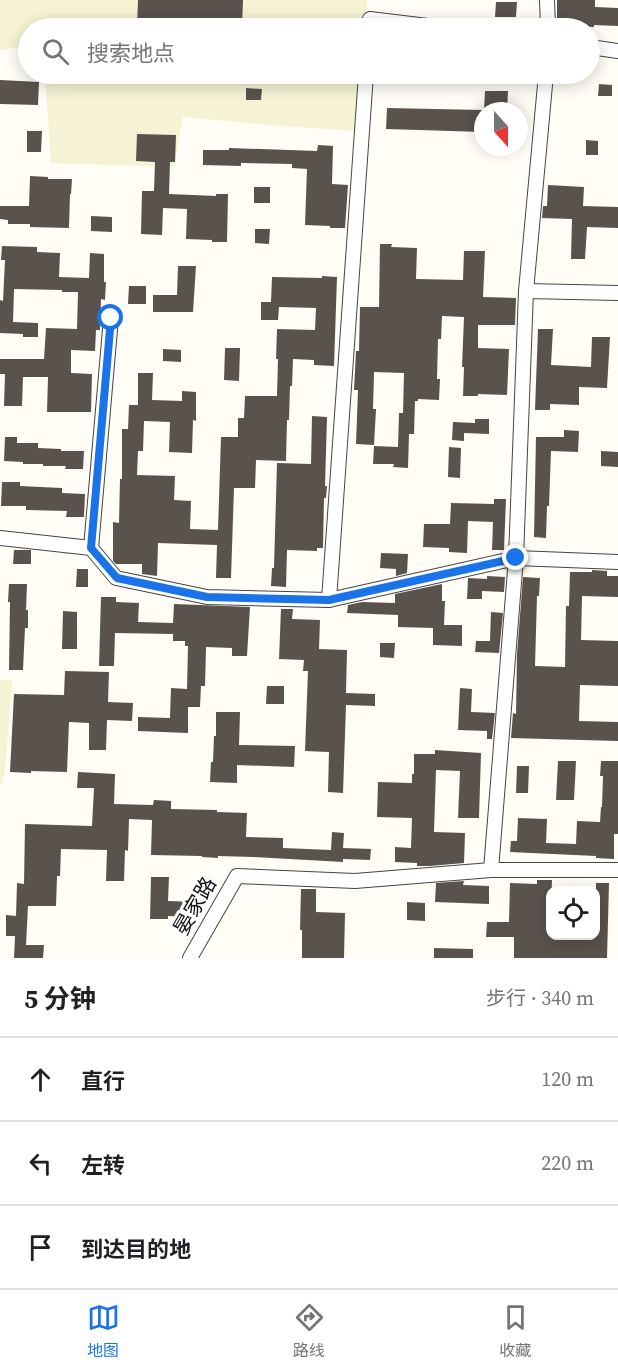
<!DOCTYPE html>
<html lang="zh">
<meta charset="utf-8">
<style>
:root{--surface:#fff;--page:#f6f6f6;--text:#202124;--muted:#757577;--line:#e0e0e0;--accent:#1a73e8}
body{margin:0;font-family:"Source Serif 4","Noto Sans SC",serif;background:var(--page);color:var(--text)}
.controls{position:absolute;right:18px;bottom:18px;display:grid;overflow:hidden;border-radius:12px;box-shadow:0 3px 15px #0003}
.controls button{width:54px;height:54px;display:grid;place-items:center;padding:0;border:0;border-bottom:2px solid var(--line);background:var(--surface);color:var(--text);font:30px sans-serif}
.compass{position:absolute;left:474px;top:102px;width:54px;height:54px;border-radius:50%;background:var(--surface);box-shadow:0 3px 15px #0003;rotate:159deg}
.stop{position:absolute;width:18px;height:18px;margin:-14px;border:4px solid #1a73e8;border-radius:50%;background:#fff}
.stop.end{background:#1a73e8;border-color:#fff;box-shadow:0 2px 6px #0008}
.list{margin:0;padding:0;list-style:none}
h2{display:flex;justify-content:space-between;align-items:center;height:78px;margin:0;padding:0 24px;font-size:26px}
h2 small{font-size:20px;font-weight:400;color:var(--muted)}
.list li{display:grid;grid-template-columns:39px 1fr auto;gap:18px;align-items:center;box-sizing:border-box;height:84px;padding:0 24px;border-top:2px solid var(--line)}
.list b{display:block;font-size:22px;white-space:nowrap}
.list em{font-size:20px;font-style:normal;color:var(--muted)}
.icon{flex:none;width:33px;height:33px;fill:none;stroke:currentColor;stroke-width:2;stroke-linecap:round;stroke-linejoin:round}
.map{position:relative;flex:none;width:618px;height:958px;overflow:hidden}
.search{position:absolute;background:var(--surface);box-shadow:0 3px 15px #0003;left:18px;right:18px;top:18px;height:66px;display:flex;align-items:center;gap:15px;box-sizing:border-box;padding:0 21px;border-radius:33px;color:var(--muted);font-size:22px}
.sheet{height:330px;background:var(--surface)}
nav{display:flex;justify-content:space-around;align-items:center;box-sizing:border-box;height:84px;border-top:2px solid var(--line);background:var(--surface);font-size:16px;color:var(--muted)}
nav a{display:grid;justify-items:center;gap:3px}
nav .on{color:var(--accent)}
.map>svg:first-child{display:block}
</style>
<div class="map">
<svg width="618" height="958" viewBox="0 0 618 958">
<rect width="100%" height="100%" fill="#fffdf5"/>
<g fill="#f6f3d4">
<polygon points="0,0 367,0 366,28 28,28 28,46 0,50"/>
<polygon points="45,74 362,74 357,131 280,126 183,117 174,167 51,163"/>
<polygon points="0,679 12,681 5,770 2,784 0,785"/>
</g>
<g fill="#5a524d">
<polygon points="138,0 243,0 242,28 137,27"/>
<polygon points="557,0 595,0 595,7 618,8 618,26 594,25 594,27 570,26 570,28 557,28"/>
<polygon points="496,2 517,2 516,17 495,17"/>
<polygon points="0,80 39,82 38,105 0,104"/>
<polygon points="599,84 612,85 612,96 598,96"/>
<polygon points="246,88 262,89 261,100 246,100"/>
<polygon points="485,91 508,91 507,111 484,111"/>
<polygon points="387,108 483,110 483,132 386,129"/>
<polygon points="27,131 42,131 41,152 27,152"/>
<polygon points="137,134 176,135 175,162 170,162 169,194 216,196 216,194 228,194 227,242 212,242 212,240 186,239 187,209 163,208 162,235 141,234 142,191 154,191 155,162 136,161"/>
<polygon points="586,140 598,141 598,155 586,155"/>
<polygon points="318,145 333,146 332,184 348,185 345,228 330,228 330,226 305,225 307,169 292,168 292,164 241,163 241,166 203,165 203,150 229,150 229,148 317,151"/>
<polygon points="30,176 48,177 48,179 72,179 71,194 70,194 69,228 30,227 30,224 8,224 8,220 0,219 0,206 29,206"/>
<polygon points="548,185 584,187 583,206 618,207 618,228 587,227 585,259 571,259 572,219 542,218 543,206 547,206"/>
<rect x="254" y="187" width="16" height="16"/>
<polygon points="91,216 112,217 112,232 91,231"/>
<polygon points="255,229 270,229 269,244 255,243"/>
<polygon points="380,244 392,244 391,247 417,248 416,279 463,280 464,251 485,251 483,297 516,298 515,325 478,325 478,348 509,349 507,395 478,394 478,396 463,396 464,367 462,367 464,317 442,316 441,339 438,339 437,379 440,379 439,400 418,399 418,401 415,401 414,434 409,434 408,468 393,467 394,464 373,464 374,446 398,447 399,413 403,413 404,373 374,372 373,409 376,409 374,445 356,444 358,390 354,390 356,351 359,351 360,307 379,307"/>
<polygon points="2,246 37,247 37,252 60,253 59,277 89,278 90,253 104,254 104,282 106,282 105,300 101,299 100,330 96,330 95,351 71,350 71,373 92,374 91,412 47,412 48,377 23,377 22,406 4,406 5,374 0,374 0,359 44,359 46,328 77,329 78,292 62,292 62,290 14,289 13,322 38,323 38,337 23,337 23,334 0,333 0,300 3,301 5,260 1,260"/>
<polygon points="178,266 196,266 193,312 153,312 153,295 177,295"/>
<polygon points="322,276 337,277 334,366 314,365 314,360 293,359 292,386 290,386 289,420 287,420 286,461 256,460 255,488 234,488 231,578 216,578 217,545 158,543 157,576 142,574 142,564 116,564 113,561 113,522 119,523 120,479 122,479 122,429 128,429 129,405 138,405 138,373 153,373 152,400 182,401 182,391 196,392 196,421 193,420 192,453 169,452 170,422 144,421 143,451 138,451 137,475 175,476 174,500 191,501 190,529 218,530 221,437 238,437 238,418 244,418 245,396 277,396 278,359 276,359 277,329 315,330 316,308 279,307 278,320 261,320 261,302 271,302 272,277 322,278"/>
<polygon points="129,286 146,286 146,304 128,304"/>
<polygon points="538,329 553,329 551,365 591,367 592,337 610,337 607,388 579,387 579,405 550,404 550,410 535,410"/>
<polygon points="225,348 240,348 239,381 224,380"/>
<polygon points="163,349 181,350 181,362 163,361"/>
<polygon points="312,416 327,417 325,486 327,486 326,498 324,498 323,548 317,548 317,551 287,550 286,587 271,586 272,568 274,568 277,463 311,464"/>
<polygon points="475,419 489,419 489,434 464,433 464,441 452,440 453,422 475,423"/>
<polygon points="564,430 579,431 578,452 551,451 549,506 547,506 546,538 534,537 536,437 564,437"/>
<polygon points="5,437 17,437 17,443 38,443 38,448 61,449 61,451 84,451 83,469 65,469 66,466 43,466 43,464 23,464 23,462 4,461"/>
<polygon points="449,447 461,448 460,478 448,477"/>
<polygon points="601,451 618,452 618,467 601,466"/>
<polygon points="2,482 20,482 20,486 62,488 62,493 85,494 84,517 66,517 67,511 26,510 26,506 1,506"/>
<polygon points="494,499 506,499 504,550 492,550 493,522 468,521 467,553 449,552 449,548 423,547 424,524 450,524 451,503 494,504"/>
<polygon points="14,550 31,550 31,564 13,564"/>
<polygon points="381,553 408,554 407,573 396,576 396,569 380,568"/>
<polygon points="77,569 88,569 88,587 76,587"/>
<polygon points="592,570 607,571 607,576 618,576 618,597 582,596 581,640 618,641 618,686 580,685 579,721 618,722 618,741 511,738 513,713 516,714 517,654 523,577 540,578 539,596 537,596 535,666 565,667 566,606 569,606 570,572 592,572"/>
<polygon points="487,576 505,577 504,592 482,591 482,599 467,599 468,578 487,579"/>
<polygon points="9,584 27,584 26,610 28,610 28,628 25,628 23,670 9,670 10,602 8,602"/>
<polygon points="442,584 442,601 445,601 444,625 462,625 462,646 433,645 433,628 398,627 398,615 347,613 348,605 362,602 395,603 395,594"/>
<polygon points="101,597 116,597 116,602 139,603 138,622 173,623 174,604 250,607 247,656 232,656 232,648 206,647 205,686 201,686 200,707 188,707 188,733 138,731 138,717 170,718 171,688 187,689 188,646 185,646 185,641 173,641 173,634 115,633 114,666 99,666"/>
<polygon points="281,609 293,609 292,619 320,620 319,649 347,650 346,693 375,694 375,706 346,705 343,793 328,792 329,752 305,751 308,671 303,671 304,660 279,659"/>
<polygon points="63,611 77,612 77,649 62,649"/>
<polygon points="491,612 503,613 499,653 475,652 476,641 490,641"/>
<polygon points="380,643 395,643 394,658 380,657"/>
<polygon points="65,671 109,672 108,702 133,703 132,721 107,720 106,750 89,750 89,723 69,722 67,772 31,771 31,773 10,772 14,694 64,695"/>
<polygon points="267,686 284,686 284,704 266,704"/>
<polygon points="460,688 472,689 471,712 495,713 492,739 487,739 487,731 458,730"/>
<polygon points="216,712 240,712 239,745 295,746 294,767 237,765 237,783 210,782 211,762 213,762 214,736 216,736"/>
<polygon points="435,750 481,753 479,818 458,818 460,771 436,770 434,832 465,833 464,863 430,866 417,866 417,863 395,862 395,847 411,848 412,818 377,817 378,782 412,783 412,774 414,774 414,754 435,754"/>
<polygon points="558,761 576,761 574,800 556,800"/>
<polygon points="601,761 618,761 618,834 614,834 614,859 596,858 596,856 510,852 511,841 517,841 518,818 547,819 546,843 576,844 577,821 600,822 601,807 602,807 603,776 600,776"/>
<polygon points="517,766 529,766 528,793 516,793"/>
<polygon points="78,772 115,774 114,804 153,805 154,800 171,801 171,809 217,810 217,812 247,813 246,837 283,838 283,848 331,850 332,832 344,833 343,848 371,849 370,860 343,859 343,862 253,857 218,856 218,858 202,857 202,856 151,855 152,820 129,819 128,851 125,850 124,881 106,881 107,850 61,849 60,876 57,876 56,906 28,906 26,945 44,945 43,958 14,958 15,936 6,936 6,915 16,916 17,883 24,884 25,824 92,826 94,788 77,788"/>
<polygon points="151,877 169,877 168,901 197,902 197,917 168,916 168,919 150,919"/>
<polygon points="537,880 552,880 550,936 596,936 596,883 609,883 607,958 514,958 514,937 486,937 487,922 509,922 510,883 537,884"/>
<polygon points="464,881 463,885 489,886 489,904 435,902 436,883"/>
<polygon points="301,889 316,889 316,912 345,913 344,958 302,958 302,930 300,930"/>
<polygon points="407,902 425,903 425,921 407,920"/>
<polygon points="434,948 473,949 473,958 434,958"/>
</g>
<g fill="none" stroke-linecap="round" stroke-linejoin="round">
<g stroke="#444" stroke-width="16">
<g id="minor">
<polyline points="547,0 548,28"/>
<polyline points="369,28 370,19 444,28"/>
<polyline points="590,47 618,51"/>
<polyline points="526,291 618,293"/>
<polyline points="0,538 91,548 116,578 207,597 329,600 516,558 618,562"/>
<polyline points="91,548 111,318"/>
<polyline points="329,600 366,74"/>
<polyline points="491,870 516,558 526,291 546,74"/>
<polyline points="190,958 237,876 355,881 491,870 618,870"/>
</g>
</g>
<use href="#minor" stroke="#fff" stroke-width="14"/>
</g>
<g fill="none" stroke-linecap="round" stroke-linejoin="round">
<polyline stroke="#1a73e8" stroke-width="8" points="111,318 91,548 117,578 207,597 329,600 516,558"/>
</g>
<g text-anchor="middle" stroke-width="6" stroke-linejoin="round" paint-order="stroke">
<g font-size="21" fill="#111" stroke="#fff">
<text transform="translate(195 906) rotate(-60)" y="7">晏家路</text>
</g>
</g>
</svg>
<div class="controls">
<button><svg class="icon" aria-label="locate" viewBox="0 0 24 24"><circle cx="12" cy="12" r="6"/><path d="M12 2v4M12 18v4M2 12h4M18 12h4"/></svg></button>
</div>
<svg class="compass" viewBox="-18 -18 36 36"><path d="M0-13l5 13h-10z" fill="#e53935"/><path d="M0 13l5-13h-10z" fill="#757577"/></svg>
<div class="stop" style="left:111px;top:318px"></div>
<div class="stop end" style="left:516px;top:558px"></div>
<div class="search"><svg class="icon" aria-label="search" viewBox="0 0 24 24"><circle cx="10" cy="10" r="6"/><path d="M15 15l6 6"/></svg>搜索地点</div>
</div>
<section class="sheet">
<h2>5 分钟<small>步行 · 340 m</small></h2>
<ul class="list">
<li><svg class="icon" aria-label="ahead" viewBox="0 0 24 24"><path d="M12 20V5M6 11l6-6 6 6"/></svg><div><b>直行</b></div><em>120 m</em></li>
<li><svg class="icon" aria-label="left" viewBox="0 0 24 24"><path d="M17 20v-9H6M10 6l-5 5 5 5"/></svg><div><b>左转</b></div><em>220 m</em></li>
<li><svg class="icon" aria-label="arrive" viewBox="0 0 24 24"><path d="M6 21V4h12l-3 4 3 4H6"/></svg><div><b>到达目的地</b></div></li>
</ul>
</section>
<nav>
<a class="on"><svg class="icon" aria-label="map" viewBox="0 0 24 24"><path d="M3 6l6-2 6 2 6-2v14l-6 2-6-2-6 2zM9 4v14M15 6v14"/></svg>地图</a>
<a><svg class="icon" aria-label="directions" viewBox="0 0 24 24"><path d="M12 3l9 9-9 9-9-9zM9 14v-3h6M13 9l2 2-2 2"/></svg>路线</a>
<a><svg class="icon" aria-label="saved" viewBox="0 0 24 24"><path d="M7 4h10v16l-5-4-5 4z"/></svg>收藏</a>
</nav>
